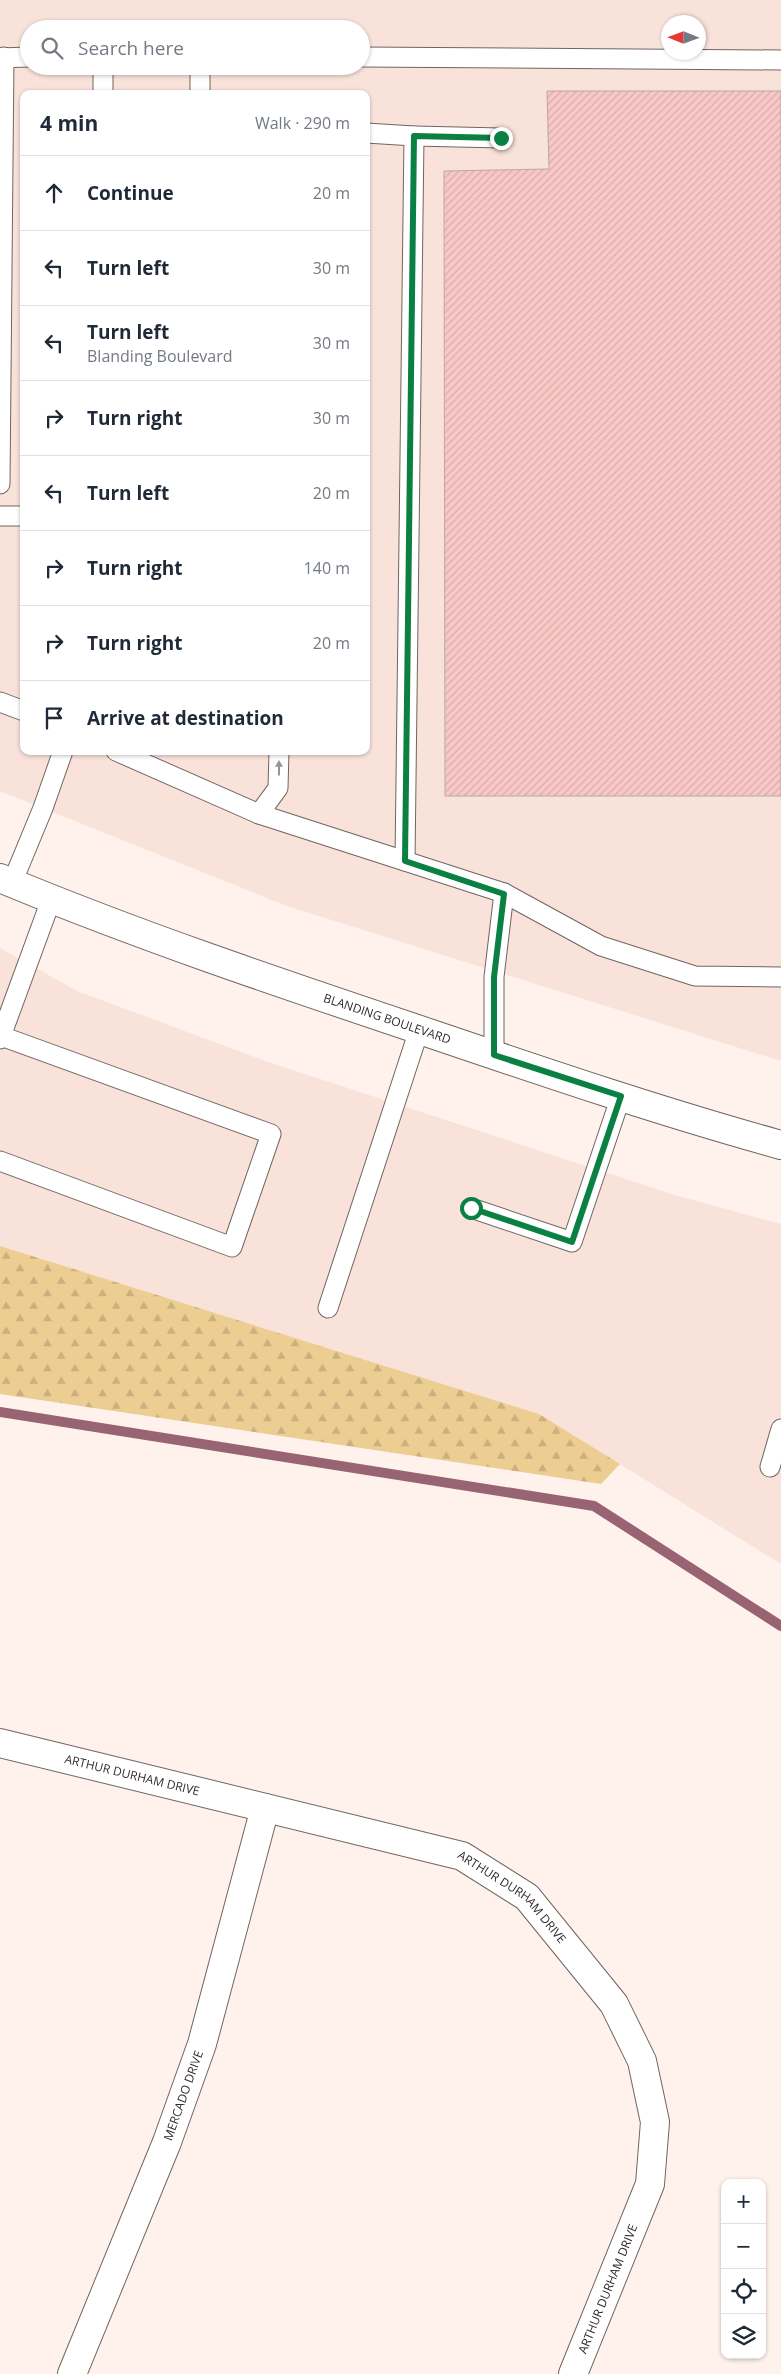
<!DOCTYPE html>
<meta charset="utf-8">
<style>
:root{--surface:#fff;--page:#f6f6f7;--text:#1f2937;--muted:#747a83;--line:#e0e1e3}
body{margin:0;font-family:"Open Sans",sans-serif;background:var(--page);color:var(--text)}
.controls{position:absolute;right:15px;bottom:15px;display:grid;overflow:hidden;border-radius:10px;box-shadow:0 1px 4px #0004}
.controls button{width:45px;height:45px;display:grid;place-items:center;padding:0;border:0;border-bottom:1px solid var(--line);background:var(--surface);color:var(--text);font:25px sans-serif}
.compass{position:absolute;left:661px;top:15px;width:45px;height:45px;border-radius:50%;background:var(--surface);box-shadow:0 1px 4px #0004;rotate:271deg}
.stop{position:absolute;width:15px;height:15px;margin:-11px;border:4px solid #0b8043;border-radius:50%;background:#fff}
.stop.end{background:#0b8043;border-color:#fff;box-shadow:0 1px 5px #0008}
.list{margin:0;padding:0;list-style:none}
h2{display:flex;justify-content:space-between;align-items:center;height:65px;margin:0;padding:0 20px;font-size:21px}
h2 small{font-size:16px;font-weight:400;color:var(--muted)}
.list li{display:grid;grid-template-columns:32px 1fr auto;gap:15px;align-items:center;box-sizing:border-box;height:75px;padding:0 20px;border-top:1px solid var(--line)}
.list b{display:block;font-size:19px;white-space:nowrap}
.list p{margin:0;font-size:16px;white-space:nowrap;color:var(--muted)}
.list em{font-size:16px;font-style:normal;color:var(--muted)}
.icon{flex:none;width:28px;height:28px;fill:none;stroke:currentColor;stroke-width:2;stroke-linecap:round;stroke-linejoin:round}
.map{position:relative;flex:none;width:781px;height:2374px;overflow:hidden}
.search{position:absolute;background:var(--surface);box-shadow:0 1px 4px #0004;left:20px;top:20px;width:350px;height:55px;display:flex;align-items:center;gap:12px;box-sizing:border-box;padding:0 18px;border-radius:28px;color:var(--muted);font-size:19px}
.panel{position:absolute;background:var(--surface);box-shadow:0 1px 4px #0004;left:20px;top:90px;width:350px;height:665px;border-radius:10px}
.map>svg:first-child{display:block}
</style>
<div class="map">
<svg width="781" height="2374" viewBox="0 0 781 2374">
<defs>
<pattern id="forest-firs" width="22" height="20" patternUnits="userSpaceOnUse" patternTransform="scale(1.25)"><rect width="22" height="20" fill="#eccd92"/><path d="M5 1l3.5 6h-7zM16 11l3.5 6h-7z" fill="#cbb07e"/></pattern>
<pattern id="building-hatch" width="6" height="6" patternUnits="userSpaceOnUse" patternTransform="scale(1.25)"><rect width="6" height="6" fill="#f9c8c6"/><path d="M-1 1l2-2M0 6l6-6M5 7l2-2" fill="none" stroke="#d6acaa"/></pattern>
</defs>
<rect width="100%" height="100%" fill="#fff1eb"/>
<g fill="#f8e2da" fill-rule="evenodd">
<path d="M0,0H781V1061L287,906L0,791ZM668,22H698V52H668ZM29,29H361V66H29ZM24,94H366V751H24Z"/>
<polygon points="0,948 77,991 268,1062 678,1196 781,1224 781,1564 539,1414 0,1246"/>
</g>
<polygon fill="url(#forest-firs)" points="0,1246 539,1414 620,1464 601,1484 0,1394"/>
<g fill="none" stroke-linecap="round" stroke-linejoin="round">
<polyline stroke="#986474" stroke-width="10" points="0,1412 594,1506 781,1626"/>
</g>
<polygon fill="url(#building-hatch)" stroke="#b7a9a8" points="547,91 781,91 781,796 445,796 444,171 549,169"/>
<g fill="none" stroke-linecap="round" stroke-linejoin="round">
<g stroke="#716561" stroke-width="21">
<g id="service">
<polyline points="361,57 781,60"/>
<polyline points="0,58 29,57"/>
<polyline points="103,94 103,66"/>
<polyline points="200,94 200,66"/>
<polyline points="366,133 414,136 405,861"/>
<polyline points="414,136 501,138"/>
<polyline points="0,484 4,57"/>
<polyline points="0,516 24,516"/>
<polyline points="0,702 24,711"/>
<polyline points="116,751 259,814 504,893 601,946 695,976 781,977"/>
<polyline points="259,814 278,788 279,751"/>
<polyline points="12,883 43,808 63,751"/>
<polyline points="0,1039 51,900"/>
<polyline points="494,1055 494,977 504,893"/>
<polyline points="0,1161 232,1247 271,1134 1,1036"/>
<polyline points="471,1208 572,1242 621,1096"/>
<polyline points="328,1308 419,1030"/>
<polyline points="770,1467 781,1429"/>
</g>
</g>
<g stroke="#716561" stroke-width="30">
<g id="minor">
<path id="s1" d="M0,1743L462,1856L527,1897L614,2004L642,2061L655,2122L650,2184L573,2374"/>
<path id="s2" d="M72,2374L167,2142L202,2044L265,1808"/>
</g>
</g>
<g stroke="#716561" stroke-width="30">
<g id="primary">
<path id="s3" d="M0,878C137,935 277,982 417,1029C538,1070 658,1111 781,1145"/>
</g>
</g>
<use href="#service" stroke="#fff" stroke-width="19"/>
<use href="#minor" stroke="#fff" stroke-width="28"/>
<use href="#primary" stroke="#fff" stroke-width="28"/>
</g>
<defs><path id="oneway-solid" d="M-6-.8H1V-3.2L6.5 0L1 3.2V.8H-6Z" transform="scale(1.25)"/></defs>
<use fill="#989695" href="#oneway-solid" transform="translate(279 768) rotate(-90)"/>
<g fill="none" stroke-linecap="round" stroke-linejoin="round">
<polyline stroke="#0b8043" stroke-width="6" points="471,1208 572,1242 621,1096 494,1055 494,977 504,894 405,861 414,136 501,138"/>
</g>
<g text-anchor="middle" stroke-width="4.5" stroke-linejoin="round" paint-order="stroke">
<g font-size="12" fill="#322d2b" stroke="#fff">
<text dy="4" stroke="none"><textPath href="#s3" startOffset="412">BLANDING BOULEVARD</textPath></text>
<text dy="4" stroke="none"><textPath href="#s1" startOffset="136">ARTHUR DURHAM DRIVE</textPath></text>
<text dy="4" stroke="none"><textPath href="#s1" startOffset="541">ARTHUR DURHAM DRIVE</textPath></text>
<text dy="4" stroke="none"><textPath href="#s2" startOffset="300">MERCADO DRIVE</textPath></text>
<text transform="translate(608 2289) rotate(-68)" y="4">ARTHUR DURHAM DRIVE</text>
</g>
</g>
</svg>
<div class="controls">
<button>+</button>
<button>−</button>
<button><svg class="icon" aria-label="locate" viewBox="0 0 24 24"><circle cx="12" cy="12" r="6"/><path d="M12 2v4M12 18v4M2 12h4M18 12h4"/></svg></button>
<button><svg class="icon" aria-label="layers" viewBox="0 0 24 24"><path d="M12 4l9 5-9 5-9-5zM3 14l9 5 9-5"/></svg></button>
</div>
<svg class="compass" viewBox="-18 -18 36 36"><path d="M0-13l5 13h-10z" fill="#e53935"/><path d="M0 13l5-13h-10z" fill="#747a83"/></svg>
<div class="stop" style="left:471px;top:1208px"></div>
<div class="stop end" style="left:501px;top:138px"></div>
<div class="search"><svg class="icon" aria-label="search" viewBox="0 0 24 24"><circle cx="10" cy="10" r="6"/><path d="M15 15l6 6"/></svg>Search here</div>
<section class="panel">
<h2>4 min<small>Walk · 290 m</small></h2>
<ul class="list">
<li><svg class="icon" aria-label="ahead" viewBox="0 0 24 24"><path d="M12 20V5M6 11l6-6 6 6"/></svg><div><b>Continue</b></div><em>20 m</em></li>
<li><svg class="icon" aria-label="left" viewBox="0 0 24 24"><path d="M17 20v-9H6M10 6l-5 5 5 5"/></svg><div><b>Turn left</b></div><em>30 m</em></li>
<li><svg class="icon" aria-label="left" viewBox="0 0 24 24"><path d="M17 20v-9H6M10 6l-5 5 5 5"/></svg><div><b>Turn left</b><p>Blanding Boulevard</p></div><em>30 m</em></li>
<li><svg class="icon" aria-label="right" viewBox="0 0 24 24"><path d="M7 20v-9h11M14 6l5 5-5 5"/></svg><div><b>Turn right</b></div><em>30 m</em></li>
<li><svg class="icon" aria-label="left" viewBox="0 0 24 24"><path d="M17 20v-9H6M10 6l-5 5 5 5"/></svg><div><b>Turn left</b></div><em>20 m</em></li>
<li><svg class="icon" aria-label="right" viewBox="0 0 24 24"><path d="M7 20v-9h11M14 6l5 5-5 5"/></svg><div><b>Turn right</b></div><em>140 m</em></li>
<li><svg class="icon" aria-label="right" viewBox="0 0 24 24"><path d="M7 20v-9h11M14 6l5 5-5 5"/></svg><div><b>Turn right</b></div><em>20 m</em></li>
<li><svg class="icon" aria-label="arrive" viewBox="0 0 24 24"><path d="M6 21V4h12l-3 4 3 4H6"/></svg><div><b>Arrive at destination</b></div></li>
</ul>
</section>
</div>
